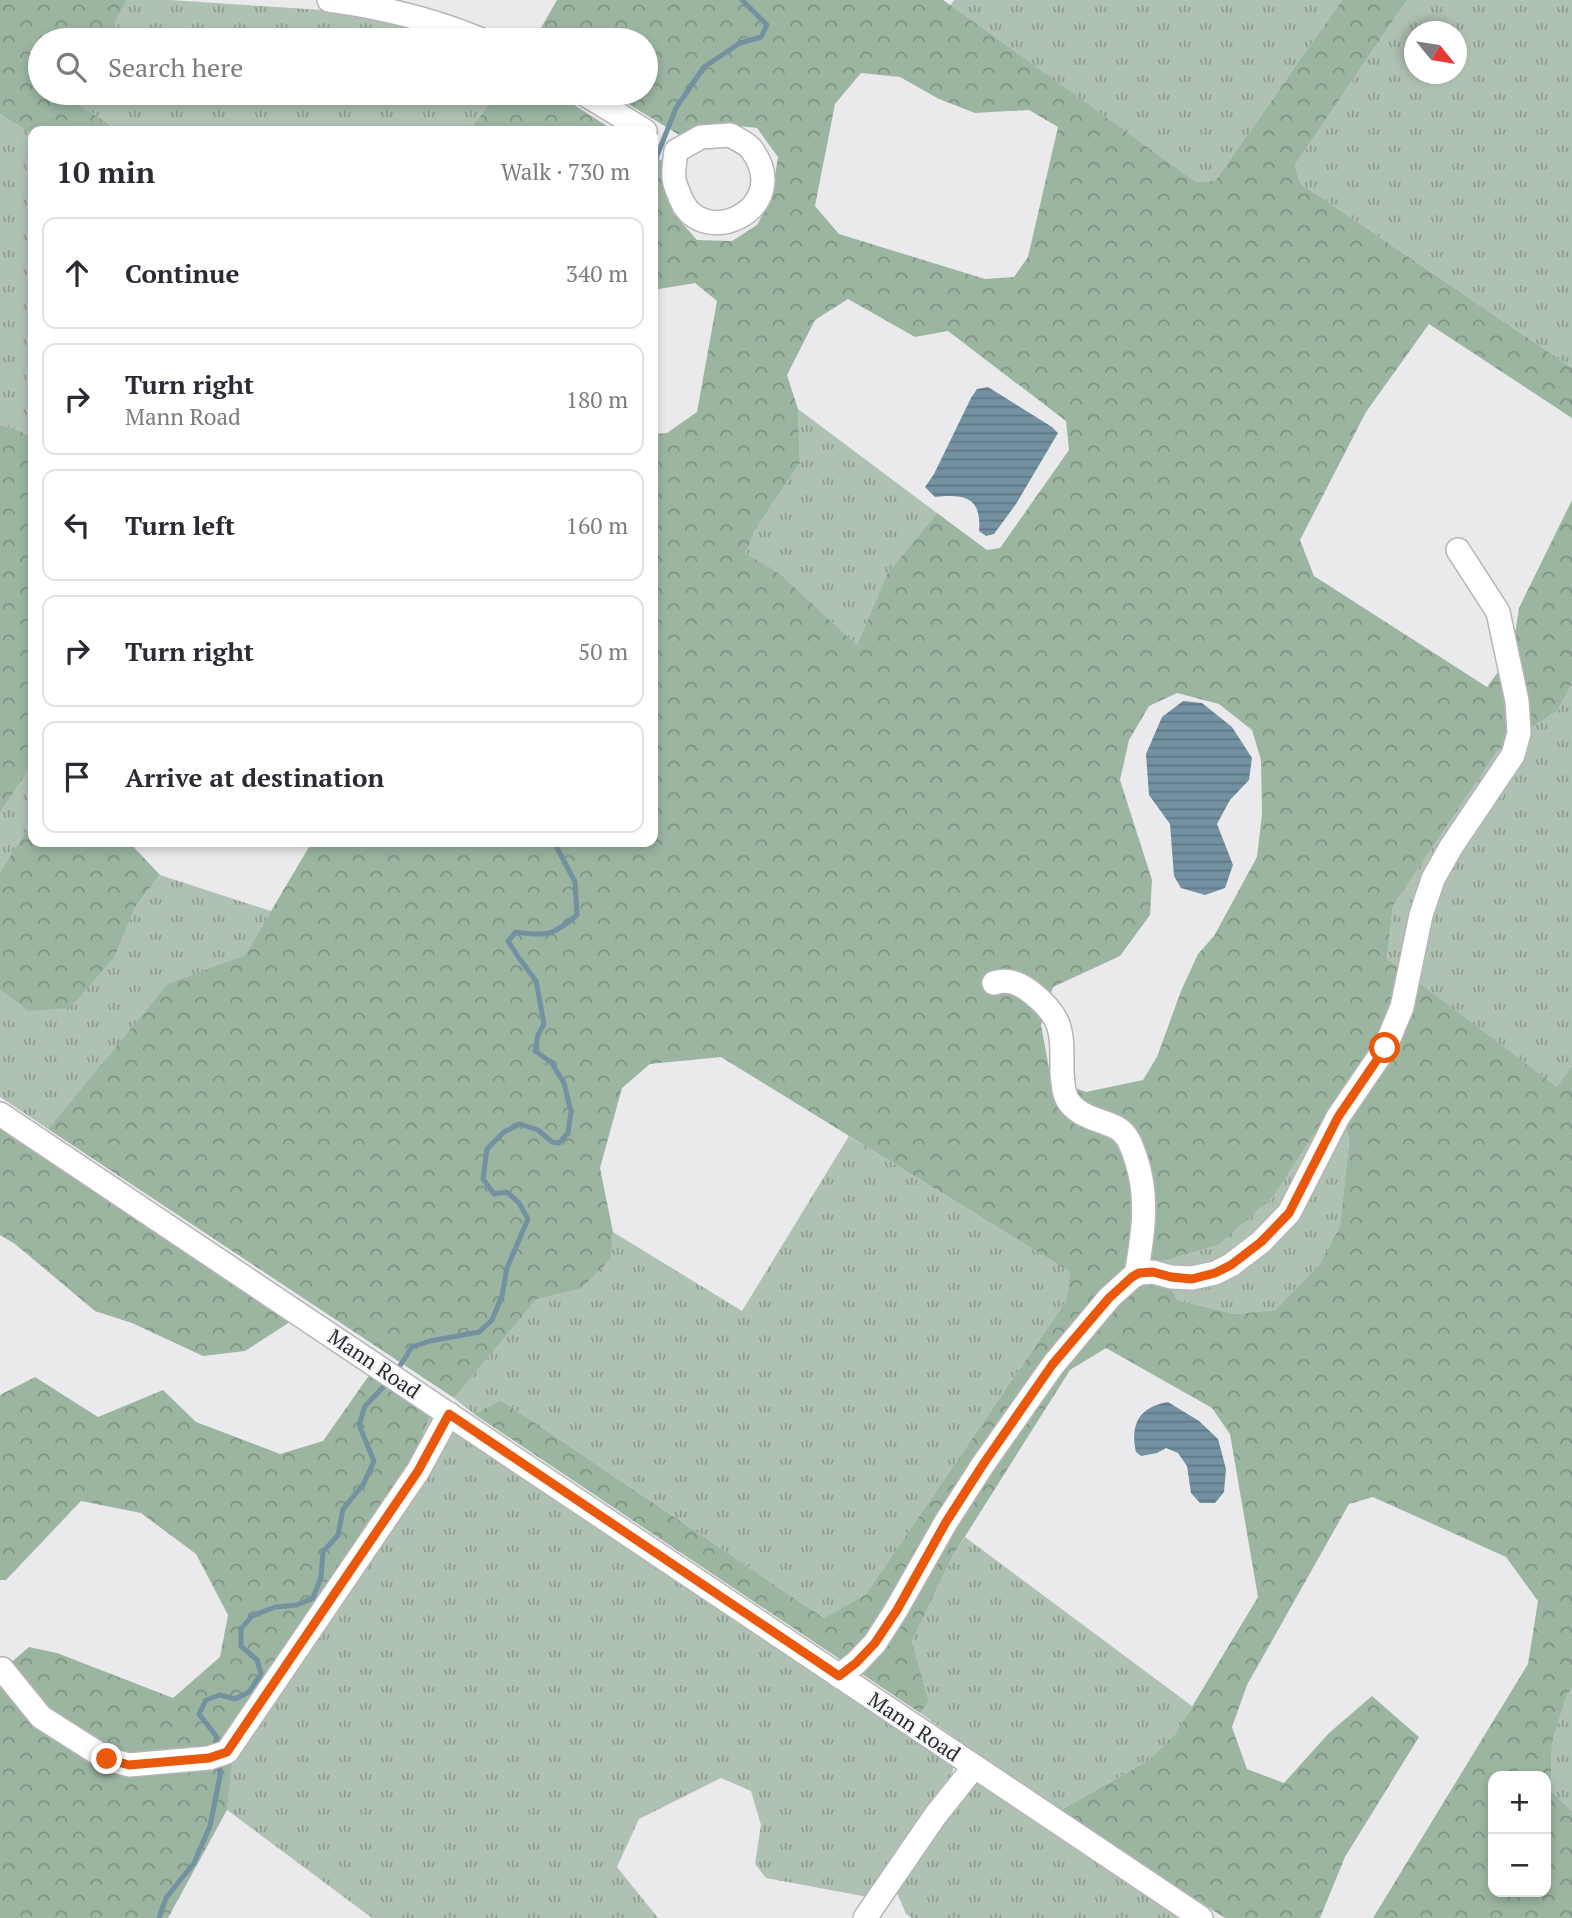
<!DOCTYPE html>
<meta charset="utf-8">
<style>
:root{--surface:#fff;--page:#f7f7f7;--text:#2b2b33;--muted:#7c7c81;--line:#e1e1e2}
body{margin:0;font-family:"PT Serif",serif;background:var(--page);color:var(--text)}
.controls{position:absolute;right:21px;bottom:21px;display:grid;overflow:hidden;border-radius:14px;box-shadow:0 4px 10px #0003}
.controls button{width:63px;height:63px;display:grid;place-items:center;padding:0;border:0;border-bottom:2px solid var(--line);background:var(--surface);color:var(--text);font:35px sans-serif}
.compass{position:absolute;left:1404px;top:21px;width:63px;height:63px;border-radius:50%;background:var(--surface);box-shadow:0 4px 10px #0003;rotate:120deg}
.stop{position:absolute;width:21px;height:21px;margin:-16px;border:5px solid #ea580c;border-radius:50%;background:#fff}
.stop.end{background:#ea580c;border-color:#fff;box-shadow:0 2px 7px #0008}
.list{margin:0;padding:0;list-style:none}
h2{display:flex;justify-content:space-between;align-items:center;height:91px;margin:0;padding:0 28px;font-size:30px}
h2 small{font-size:23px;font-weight:400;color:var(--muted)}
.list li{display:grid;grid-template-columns:46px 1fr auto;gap:21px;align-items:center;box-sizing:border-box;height:112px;margin:0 14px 14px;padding:0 14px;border:2px solid var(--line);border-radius:14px}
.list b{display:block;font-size:26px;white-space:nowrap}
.list p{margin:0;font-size:23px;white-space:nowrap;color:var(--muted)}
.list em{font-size:23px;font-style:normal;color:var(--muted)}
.icon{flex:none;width:38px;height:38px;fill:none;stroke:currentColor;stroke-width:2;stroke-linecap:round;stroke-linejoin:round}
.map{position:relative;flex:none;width:1572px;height:1918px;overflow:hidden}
.search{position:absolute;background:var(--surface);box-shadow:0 4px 10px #0003;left:28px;top:28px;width:630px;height:77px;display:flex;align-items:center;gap:18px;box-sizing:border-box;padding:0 24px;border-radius:38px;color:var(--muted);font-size:26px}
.panel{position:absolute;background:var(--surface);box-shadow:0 4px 10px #0003;left:28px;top:126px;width:630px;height:721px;border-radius:14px}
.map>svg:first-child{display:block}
</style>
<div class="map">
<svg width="1572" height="1918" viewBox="0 0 1572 1918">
<defs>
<pattern id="grass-tufts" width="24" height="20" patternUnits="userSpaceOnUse" patternTransform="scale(1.75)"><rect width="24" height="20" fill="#afc1b2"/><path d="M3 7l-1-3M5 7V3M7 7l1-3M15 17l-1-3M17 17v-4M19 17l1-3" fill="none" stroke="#8f9d91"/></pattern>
<pattern id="forest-crowns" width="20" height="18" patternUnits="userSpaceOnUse" patternTransform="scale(1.75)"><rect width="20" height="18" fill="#9bb5a1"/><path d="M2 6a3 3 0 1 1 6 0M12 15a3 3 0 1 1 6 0" fill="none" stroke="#7f9383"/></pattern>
<pattern id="water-rules" width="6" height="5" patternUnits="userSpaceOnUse" patternTransform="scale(1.75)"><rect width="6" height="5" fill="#7491a2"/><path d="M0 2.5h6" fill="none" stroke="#5f7784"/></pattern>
</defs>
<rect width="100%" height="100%" fill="#eaeaed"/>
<g fill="url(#grass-tufts)" fill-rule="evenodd">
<polygon points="127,0 170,0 352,12 408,24 455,40 106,40"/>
<polygon points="954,0 1342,0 1215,181 1196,182 950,6"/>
<path d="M1407,0H1572V368L1300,183L1295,165ZM1414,32H1456V74H1414Z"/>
<polygon points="77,93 497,93 469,131 120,131 73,101"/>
<polygon points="0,114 33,135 33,438 14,428 0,425"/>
<polygon points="798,409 937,513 887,574 857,645 780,574 746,553 756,528 800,463"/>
<polygon points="1572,684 1572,1066 1558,1088 1387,960 1393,906 1498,750 1557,711"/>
<polygon points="33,763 33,820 0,872 0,813"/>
<polygon points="160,875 271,911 245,955 168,985 48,1129 0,1097 0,990 28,1011 115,956 136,906"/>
<polygon points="1340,1092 1349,1142 1340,1228 1319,1265 1275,1310 1235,1314 1177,1300 1160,1262 1219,1245 1274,1196"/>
<polygon points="849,1136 1070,1272 1066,1301 866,1594 824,1618 501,1400 474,1414 454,1398 537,1299 581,1289 611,1259 613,1232 742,1311"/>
<polygon points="431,1413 954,1762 951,1783 873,1898 766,1878 755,1864 761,1825 751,1791 721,1778 639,1819 617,1867 658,1918 372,1918 227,1810 234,1734 409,1469"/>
<polygon points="965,1537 1192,1706 1176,1735 1149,1760 1059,1811 920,1713 929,1702 912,1641 952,1557"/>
<polygon points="1572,1688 1572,1811 1551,1791 1552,1743 1567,1695"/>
<polygon points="978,1782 1184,1918 912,1918 906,1914 897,1893 961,1798"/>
</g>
<g fill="url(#forest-crowns)" fill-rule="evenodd">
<polygon points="0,0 127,0 106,40 40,40 40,93 77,93 73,101 120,131 33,131 33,135 0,114"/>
<path d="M557,0H943L1196,182L1215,181L1342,0H1407L1295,165L1300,183L1572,368V418L1429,324L1366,412L1300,540L1314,576L1487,687L1512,653L1519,608L1572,500V684L1557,711L1498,750L1393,906L1387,959L1557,1087L1572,1066V1688L1567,1695L1552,1743L1551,1791L1572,1811V1918H1373L1528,1664L1538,1601L1506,1557L1373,1497L1349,1504L1247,1685L1232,1727L1247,1769L1284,1783L1329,1733L1372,1696L1419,1737L1345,1857L1320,1918H1225L1059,1811L1149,1760L1175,1735L1258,1597L1230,1434L1212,1408L1106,1348L1070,1370L952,1557L912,1641L929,1702L920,1713L474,1414L501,1400L824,1618L866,1594L1066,1301L1070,1272L721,1057L650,1064L622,1088L600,1168L613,1232L611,1259L581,1289L537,1299L454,1398L48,1129L168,984L245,955L309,847L304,842H653V434L667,433L697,412L717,301L695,283L653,290V155L662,161L673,213L697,240L732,241L757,225L771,199L778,157L757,128L714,123L681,136L610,93H646V40H534ZM861,73L900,77L939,99L975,113L1029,110L1058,127L1028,257L1014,277L985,279L839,234L815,206L835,104ZM848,299L915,337L948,331L1066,421L1069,450L1000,548L987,550L937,513L887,574L857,645L780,574L746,553L756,528L800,463L798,409L787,375L815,320ZM1177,693L1219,704L1252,730L1261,760L1262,814L1257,857L1214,936L1198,954L1181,991L1157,1057L1143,1080L1086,1092L1051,1079L1041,1025L1053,987L1120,956L1150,915L1152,880L1120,780L1129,740L1149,706ZM1340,1093L1349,1142L1340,1227L1319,1265L1275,1310L1235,1314L1177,1300L1160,1262L1219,1245L1274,1196ZM1493,1776H1546V1892H1493Z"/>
<polygon points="497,93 555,93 615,131 469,131"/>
<polygon points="0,425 14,428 33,438 33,763 0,813"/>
<polygon points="33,820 33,842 129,842 160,875 136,906 115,956 70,1008 28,1011 0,990 0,872"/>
<polygon points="0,1127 293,1320 245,1351 203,1356 132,1323 95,1311 15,1244 0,1235"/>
<polygon points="370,1374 431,1413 409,1469 235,1734 227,1810 168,1918 0,1918 0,1672 29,1647 57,1653 173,1698 220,1657 228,1615 196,1554 141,1513 81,1501 6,1580 0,1580 0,1395 35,1377 98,1417 163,1390 196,1422 280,1454 323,1441"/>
</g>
<g fill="url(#water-rules)">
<path d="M988,387L1052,427L1058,433L1016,504L994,534L986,536L979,531C982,496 963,494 935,497L925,487L934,474L971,398L977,389Z"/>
<polygon points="1183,701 1202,703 1232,727 1252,758 1249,780 1230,800 1217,824 1233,865 1225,888 1205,895 1181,888 1174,876 1170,824 1149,795 1146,754 1162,717"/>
<path d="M1168,1402L1199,1421L1218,1439L1226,1469L1224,1492L1215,1503H1200L1191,1493L1187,1466L1178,1453L1166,1448L1157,1453L1141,1456L1136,1452C1130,1424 1139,1407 1168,1402Z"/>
</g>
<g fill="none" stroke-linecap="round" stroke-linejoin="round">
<g stroke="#7491a2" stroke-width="5">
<polyline points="653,166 676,108 704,67 740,43 761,37 767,25 742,0"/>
<path d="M396,1372L412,1347L430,1341L479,1332L492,1320L502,1296L507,1268L528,1219L519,1203L507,1192L494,1194L483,1179L487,1149L504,1132L520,1124L538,1130L552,1142L559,1143L568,1133L571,1112L564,1083L551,1062L535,1051L538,1035L544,1024L536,981L519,958L508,941L516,932C548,937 553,935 577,915L575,882L554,842"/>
<polyline points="217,1748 216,1736 199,1714 206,1700 220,1695 235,1699 249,1692 261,1674 257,1660 241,1646 241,1629 252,1616 275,1607 297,1605 313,1598 321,1577 323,1552 338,1535 343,1509 363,1485 374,1461 359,1425 365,1406 390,1380"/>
<polyline points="159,1918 166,1898 194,1863 210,1826 220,1776 219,1762"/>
</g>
<g stroke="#b5b5b8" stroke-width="26">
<g id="minor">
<path d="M329,0C381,7 434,20 482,40"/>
<polyline points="583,93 645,131"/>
<path d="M730,135C737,139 748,144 752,150C795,210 698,254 679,194C677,189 674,183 674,178C673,170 675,160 676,151L701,137Z"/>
<path d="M994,983C1007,979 1017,982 1028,990C1064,1017 1062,1031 1062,1073C1063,1082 1063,1092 1067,1099C1078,1118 1100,1119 1117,1128C1128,1134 1132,1147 1136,1159C1149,1198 1143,1235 1136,1275"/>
<polyline points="0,1114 1201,1918"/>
<polyline points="2,1669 41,1717 107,1759 129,1765 209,1758 227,1752 418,1471 449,1414"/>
<polyline points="839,1676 856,1663 875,1643 896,1610 946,1522 984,1463 1053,1365 1109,1298 1132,1277 1139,1273 1153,1272 1171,1277 1192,1278 1215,1273 1231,1265 1261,1242 1289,1213 1338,1117 1385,1048 1402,1007 1421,915 1433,879 1451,847 1513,755 1519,733 1517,701 1498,612 1458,550"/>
<polyline points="865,1918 935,1816 974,1767"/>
</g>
</g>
<use href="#minor" stroke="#fff" stroke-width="23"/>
</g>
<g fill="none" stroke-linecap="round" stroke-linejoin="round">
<polyline stroke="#ea580c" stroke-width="9" points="107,1759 129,1765 209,1758 227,1752 418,1471 449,1414 839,1676 856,1663 875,1643 897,1610 946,1522 984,1463 1052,1365 1109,1298 1132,1277 1139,1273 1153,1272 1171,1277 1192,1279 1215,1273 1231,1265 1261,1242 1289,1213 1338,1117 1385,1048"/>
</g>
<g text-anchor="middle" stroke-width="5" stroke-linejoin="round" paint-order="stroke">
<g font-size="21" fill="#2b2b2c" stroke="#f7f8fb">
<text transform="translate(374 1364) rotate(34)" y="7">Mann Road</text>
<text transform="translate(914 1727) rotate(34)" y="7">Mann Road</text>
</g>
</g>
</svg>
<div class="controls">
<button>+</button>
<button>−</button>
</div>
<svg class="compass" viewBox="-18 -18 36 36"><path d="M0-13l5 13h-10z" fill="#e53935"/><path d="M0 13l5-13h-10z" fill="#7c7c81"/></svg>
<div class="stop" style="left:1385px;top:1048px"></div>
<div class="stop end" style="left:107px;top:1759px"></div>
<div class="search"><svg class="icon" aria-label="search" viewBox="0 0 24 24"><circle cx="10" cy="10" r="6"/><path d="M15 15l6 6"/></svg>Search here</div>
<section class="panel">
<h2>10 min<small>Walk · 730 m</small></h2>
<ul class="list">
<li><svg class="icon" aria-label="ahead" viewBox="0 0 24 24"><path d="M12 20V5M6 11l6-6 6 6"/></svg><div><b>Continue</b></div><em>340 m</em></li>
<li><svg class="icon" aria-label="right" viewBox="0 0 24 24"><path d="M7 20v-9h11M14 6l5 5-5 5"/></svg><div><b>Turn right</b><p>Mann Road</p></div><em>180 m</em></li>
<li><svg class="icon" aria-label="left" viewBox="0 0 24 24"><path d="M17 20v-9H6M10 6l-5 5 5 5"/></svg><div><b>Turn left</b></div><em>160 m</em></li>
<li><svg class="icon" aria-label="right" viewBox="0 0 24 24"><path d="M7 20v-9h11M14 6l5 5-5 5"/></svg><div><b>Turn right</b></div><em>50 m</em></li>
<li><svg class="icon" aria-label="arrive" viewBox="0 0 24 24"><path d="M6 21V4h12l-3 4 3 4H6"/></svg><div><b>Arrive at destination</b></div></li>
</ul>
</section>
</div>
